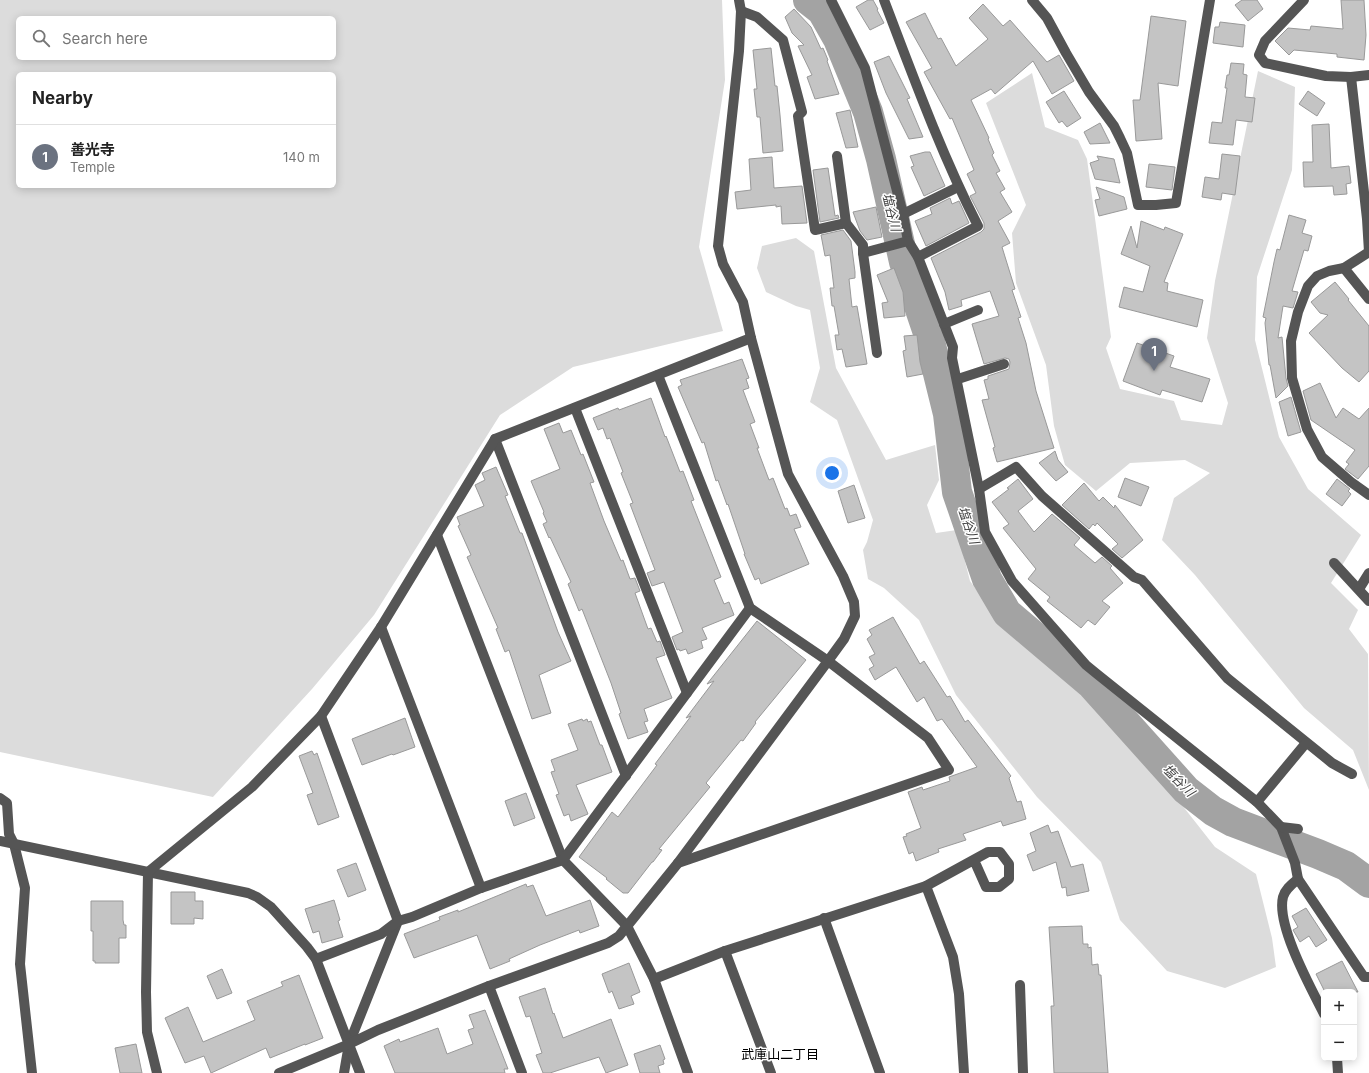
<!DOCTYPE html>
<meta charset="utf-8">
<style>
:root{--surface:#fff;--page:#f2f2f2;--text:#222;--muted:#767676;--line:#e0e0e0;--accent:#000}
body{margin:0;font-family:Inter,"Noto Sans JP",sans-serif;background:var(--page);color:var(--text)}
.controls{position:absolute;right:12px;bottom:12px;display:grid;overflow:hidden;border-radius:6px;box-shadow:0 2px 10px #0003}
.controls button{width:36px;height:36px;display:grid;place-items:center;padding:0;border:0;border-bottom:1px solid var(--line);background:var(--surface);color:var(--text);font:20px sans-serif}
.you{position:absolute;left:832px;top:473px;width:14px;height:14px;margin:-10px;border:3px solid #fff;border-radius:50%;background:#1a73e8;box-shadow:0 0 0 6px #1a73e833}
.badge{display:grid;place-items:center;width:26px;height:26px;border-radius:50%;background:var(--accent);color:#fff;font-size:13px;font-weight:700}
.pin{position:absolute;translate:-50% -33px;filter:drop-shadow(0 1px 2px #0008)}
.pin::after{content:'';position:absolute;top:21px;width:14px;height:12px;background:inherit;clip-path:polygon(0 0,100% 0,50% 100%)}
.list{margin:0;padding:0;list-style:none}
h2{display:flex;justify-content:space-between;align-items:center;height:52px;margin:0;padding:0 16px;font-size:17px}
h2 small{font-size:13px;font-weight:400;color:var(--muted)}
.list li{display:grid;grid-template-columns:26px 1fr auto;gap:12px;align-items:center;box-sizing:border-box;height:64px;padding:0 16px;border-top:1px solid var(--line)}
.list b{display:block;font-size:15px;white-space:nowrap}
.list p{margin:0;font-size:13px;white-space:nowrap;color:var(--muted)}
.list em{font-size:13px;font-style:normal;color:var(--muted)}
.icon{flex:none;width:22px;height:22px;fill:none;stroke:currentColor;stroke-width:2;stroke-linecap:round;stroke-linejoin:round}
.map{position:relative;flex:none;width:1369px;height:1073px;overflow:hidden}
.search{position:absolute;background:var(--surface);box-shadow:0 2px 10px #0003;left:16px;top:16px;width:320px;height:44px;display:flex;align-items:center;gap:10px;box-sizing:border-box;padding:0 14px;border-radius:6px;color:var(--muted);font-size:15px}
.panel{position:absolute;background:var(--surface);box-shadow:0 2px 10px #0003;left:16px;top:72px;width:320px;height:116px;border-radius:6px}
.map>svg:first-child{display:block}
</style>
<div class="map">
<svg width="1369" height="1073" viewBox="0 0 1369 1073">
<rect width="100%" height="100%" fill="#fff"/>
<g fill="#dcdcdc" fill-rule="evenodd">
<path d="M0,0H722L725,80L699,247L723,331L573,367L500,415L374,615L312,689L213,797L0,752ZM18,18H334V58H18ZM18,74H334V186H18Z"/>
<polygon points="1258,71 1295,87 1292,170 1257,277 1255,340 1279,437 1308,489 1361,535 1331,583 1358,610 1349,629 1368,654 1369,790 1353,750 1304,708 1195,575 1162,540 1174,498 1210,473 1185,460 1130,463 1096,491 1065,465 1054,426 1046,365 1016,283 1012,233 1026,205 986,103 1032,73 1045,127 1078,140 1087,159 1111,337 1106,348 1120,389 1174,401 1181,420 1222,425 1228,403 1207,338 1215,281"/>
<polygon points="796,238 814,251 836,368 886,460 935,445 939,480 927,505 936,533 957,530 970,581 1001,624 1040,651 1101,708 1167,786 1215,847 1256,874 1272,938 1276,967 1225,988 1167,971 1120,920 1101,862 1037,797 956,695 919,620 884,588 868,579 863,550 867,542 873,520 837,420 810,402 820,368 810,310 796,306 766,292 757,268 762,246"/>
</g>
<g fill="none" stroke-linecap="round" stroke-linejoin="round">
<polyline stroke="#a3a3a3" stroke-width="30" points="808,0 822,11 838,39 868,112 881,159 904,262 928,333 948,414 957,492 987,579 1007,613 1091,684 1186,790 1213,811 1233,822 1318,854 1346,866 1369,883"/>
</g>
<g fill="#c4c4c4" stroke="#999">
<polygon points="868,0 873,0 878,9 877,10 884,23 870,30 856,7"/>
<polygon points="1242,0 1257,0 1263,9 1248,21 1235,5"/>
<polygon points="1341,0 1364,0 1366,35 1364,60 1337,57 1337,54 1294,50 1289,55 1275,41 1288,28 1310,30 1311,26 1343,29"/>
<polygon points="983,4 1003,26 1010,20 1047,62 1059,55 1074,81 1052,94 1033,61 995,94 991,89 971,100 989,138 988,139 994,153 992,155 1000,171 996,173 1005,189 1000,192 1012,212 998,221 1010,243 1002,247 1015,289 1012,290 1021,317 1018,318 1026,343 1036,391 1054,448 997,462 993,448 995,447 982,400 989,399 984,380 988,379 988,376 1009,369 1010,362 1009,359 1005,358 984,364 972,324 999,316 990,291 961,300 962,306 949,310 945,292 931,258 981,232 984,229 984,223 970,196 976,193 967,174 974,170 952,118 950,119 924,72 932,68 906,22 925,13 938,39 941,38 956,66 988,39 969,18"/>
<polygon points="794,9 811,27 821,49 823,48 828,60 827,61 839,94 815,99 807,77 812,75 798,46 804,45 792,33 785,17"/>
<polygon points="1151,16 1186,21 1178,86 1158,83 1162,139 1136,141 1133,100 1140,100"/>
<polygon points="1220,22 1245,25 1243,47 1213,43 1215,27 1219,27"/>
<polygon points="771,48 775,86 777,86 780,115 783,151 763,153 760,117 757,117 754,89 757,89 753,50"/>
<polygon points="889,56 910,98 907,99 923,137 909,139 886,93 874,62"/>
<polygon points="1231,63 1244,64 1243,74 1247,75 1245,97 1255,98 1252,122 1236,120 1233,145 1209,143 1212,122 1222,123 1227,88 1225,88 1227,75 1229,75"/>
<polygon points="1064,91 1081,118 1067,127 1062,121 1059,123 1046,102"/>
<polygon points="1308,91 1325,103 1317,116 1299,104"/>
<polygon points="850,110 858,147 846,148 836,113"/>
<polygon points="1100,123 1110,143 1090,144 1084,132"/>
<polygon points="1329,124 1331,168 1349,166 1351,183 1346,184 1347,194 1334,195 1333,186 1304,187 1303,162 1313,162 1312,125"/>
<polygon points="925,152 930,152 945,186 924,196 911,167 914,166 910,156"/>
<polygon points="1222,154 1240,156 1235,195 1222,193 1221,200 1202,197 1205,177 1219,179"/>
<polygon points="1097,156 1114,159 1120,183 1095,179 1090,163 1099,160"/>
<polygon points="772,157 774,188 802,186 807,223 782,224 781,206 776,207 776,205 737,209 735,192 751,190 749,159"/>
<polygon points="1149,164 1175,167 1172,190 1146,187"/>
<polygon points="828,168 835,216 838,215 839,218 820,222 813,170"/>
<polygon points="1096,187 1124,197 1127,209 1099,216 1095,200 1100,199"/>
<polygon points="950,198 952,204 959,201 969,223 926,246 915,221 932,214 930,208"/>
<polygon points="876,207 882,237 867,240 860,231 853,212"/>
<polygon points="1289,215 1306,220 1302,233 1312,236 1308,251 1304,250 1292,291 1298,292 1293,308 1283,306 1278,338 1282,337 1286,378 1288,386 1276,398 1270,365 1269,365 1265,323 1266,318 1263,317 1274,262 1277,249 1280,250"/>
<polygon points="1141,221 1164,230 1165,227 1183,234 1164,282 1168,283 1167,291 1203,300 1197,327 1119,307 1124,287 1143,292 1150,266 1121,254 1131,226 1137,248"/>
<polygon points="843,230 851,241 855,272 855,278 849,279 852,307 857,306 867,364 846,367 842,349 837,350 835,335 839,335 834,306 832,306 830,288 834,288 830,255 825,256 821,235"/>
<polygon points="894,268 903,292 905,316 884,318 882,303 888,302 877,275"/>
<polygon points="1335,282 1349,299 1348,300 1369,326 1369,371 1359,382 1342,368 1309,333 1328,315 1320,313 1311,302"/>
<polygon points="917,335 920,362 923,374 907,377 903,351 906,350 904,336"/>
<polygon points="1137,343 1174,356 1170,367 1210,379 1202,402 1162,390 1160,395 1123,381"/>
<polygon points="742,359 749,378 746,379 749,388 743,390 755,422 750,424 759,448 757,448 769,480 773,478 785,509 787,508 790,516 796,514 801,527 794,529 809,564 761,584 759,578 755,580 744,554 745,554 728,504 727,505 718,480 716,481 704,442 702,443 678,387 682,385 680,380"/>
<polygon points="1320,383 1336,418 1343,408 1359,419 1369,408 1369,466 1358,479 1345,469 1349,464 1346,462 1355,450 1311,420 1303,391"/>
<polygon points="1291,397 1301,432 1288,436 1279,402"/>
<polygon points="651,398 665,437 666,436 680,472 683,471 694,500 691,501 721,577 714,580 724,604 729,602 734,615 702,628 707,639 701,641 703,648 688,654 686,649 680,651 679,649 677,650 672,637 683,632 664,582 652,586 647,573 655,570 630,504 633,503 621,473 623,472 610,438 607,439 603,428 598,430 593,418 618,408 619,410"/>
<polygon points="559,423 563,433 571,430 581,455 583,454 594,482 590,483 604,521 621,561 623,560 630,579 635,578 640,591 635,593 648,629 651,628 657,642 660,641 665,655 656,658 672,698 644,709 648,721 644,722 648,732 628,739 619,714 621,713 611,683 582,609 579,611 568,584 571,582 550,537 549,538 543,524 547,522 543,513 544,512 531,481 560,469 544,429"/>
<polygon points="1055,451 1058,460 1068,472 1056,481 1039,463"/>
<polygon points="496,467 508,495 505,496 520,533 522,533 558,632 571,661 539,675 551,713 532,719 509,650 505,652 496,629 498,628 467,557 471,555 458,526 460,525 457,517 484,506 475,485 485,480 482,473"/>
<polygon points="1125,478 1149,487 1141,506 1118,497"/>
<polygon points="1018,479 1033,499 1018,511 1034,532 1052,514 1080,538 1074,545 1095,563 1102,557 1112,566 1110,568 1123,583 1102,601 1110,607 1095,625 1088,620 1081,628 1047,601 1050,597 1028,579 1036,569 1003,528 1009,524 992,502 1009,489 1007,488"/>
<polygon points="1337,479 1350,489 1348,491 1351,494 1342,506 1326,494"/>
<polygon points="1084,483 1099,501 1103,497 1114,508 1115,505 1143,540 1122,558 1112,549 1118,544 1097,523 1095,526 1093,524 1089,529 1062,505"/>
<polygon points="854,485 865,518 848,523 838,491"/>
<polygon points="893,617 920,664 924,661 947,697 950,696 965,722 968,720 1011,776 1009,778 1017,802 1021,801 1026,819 1003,826 1001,821 963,834 966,840 938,849 939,852 916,861 913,852 909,854 903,837 907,836 906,834 921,828 908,792 922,787 923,790 950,781 949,777 977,767 942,719 937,721 924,697 917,702 896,667 875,680 869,669 874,666 869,657 875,654 867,639 872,635 869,630"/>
<polygon points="757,621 806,660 755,722 756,723 743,741 741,740 706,783 710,787 659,849 662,850 653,862 652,862 628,893 623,893 606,879 607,878 579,857 612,812 618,817 657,765 655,764 691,716 686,718 714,681 707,684"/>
<polygon points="405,718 415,747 393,755 392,754 362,765 352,739"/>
<polygon points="582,719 583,721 587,719 588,722 591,721 600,745 602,745 612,772 576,785 588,814 571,821 569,814 564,816 556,795 559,794 551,772 555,771 551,760 578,750 568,724"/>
<polygon points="312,751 314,755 317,753 339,817 318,825 307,795 313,793 299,756"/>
<polygon points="526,793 535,818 514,826 505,801"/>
<polygon points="1048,825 1051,833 1058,831 1071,867 1083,864 1089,891 1067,896 1066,887 1062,888 1056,862 1033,871 1027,855 1036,851 1030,833"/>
<polygon points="356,863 366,890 348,897 337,870"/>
<polygon points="526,884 527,887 533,885 546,916 590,900 599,926 580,933 579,930 540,945 509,959 510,961 490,969 477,935 414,958 404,934 440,920 439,917 458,910 458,912"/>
<polygon points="171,892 195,892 195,901 203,901 203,919 194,918 194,924 171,924"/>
<polygon points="334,900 340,920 338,921 343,937 322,943 319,931 313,933 305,909"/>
<polygon points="91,901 123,901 123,920 124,925 126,925 126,938 119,938 119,963 95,963 95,961 93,961 93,931 91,931"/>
<polygon points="1306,908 1327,940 1316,947 1309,936 1300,942 1293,930 1298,927 1292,916"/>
<polygon points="1082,926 1083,944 1088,944 1088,948 1091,947 1092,965 1098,964 1099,975 1101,975 1108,1073 1054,1073 1051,1006 1054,1006 1049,927"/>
<polygon points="1342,961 1358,992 1325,992 1316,974"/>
<polygon points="629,963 640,992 631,996 634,1004 619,1009 612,991 609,993 602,974"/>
<polygon points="222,969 232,993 217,999 207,976"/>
<polygon points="299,975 323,1038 305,1045 305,1044 270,1058 266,1048 211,1073 204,1056 185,1063 165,1018 188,1007 203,1042 255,1020 247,1001 283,986 281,982"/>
<polygon points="545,988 553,1014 554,1013 563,1038 611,1019 628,1065 606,1073 599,1057 550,1073 543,1073 536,1055 542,1053 530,1016 526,1017 519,997"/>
<polygon points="485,1010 508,1069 504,1069 505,1073 395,1073 384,1046 399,1039 400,1042 438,1028 447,1054 473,1044 468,1030 474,1028 469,1015"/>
<polygon points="136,1044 142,1073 120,1073 115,1048"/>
<polygon points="660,1045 665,1059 663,1060 664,1064 658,1066 660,1073 640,1073 634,1054"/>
</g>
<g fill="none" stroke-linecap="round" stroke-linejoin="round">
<g stroke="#555" stroke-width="10">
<polyline points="831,0 865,68 903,214 908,241 918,257 953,347 952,358 979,489 985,532 1012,581 1086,665 1097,674 1257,802 1281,827 1295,863 1298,879 1364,977 1369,977"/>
<path d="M884,0C913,76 941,153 978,226L918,257"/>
<polyline points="1032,0 1047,18 1066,53 1089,92 1114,126 1120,138 1127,153 1138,205 1156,205 1176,203 1210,0"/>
<polyline points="1304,0 1265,41 1259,55 1265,63 1326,76 1351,77 1369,75"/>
<polyline points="741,11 757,17 783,40 802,112 798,116 815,230 846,223"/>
<polyline points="1351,77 1367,219 1369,252"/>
<polyline points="837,156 846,223 863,245 863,253"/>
<polyline points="903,214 958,187"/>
<polyline points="1369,252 1344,268 1329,271 1317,276 1308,286 1298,312 1291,341 1292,378 1307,429 1322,457 1351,482 1369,495"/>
<polyline points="1344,268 1369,299"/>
<polyline points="944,324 978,310"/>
<polyline points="877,353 863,253 908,241"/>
<polyline points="658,375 750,608 828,661 928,738 949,770 678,863"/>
<polyline points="958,379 1004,364"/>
<polyline points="575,408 687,693"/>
<polyline points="495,439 626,776"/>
<polyline points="979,489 1016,467 1042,496 1134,577 1142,580 1227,678 1332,763 1352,774"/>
<polyline points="437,535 563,860 627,926 654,979 688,1073"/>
<polyline points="1334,563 1369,601"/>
<polyline points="1359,589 1369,573"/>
<polyline points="381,627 481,888"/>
<polyline points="321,716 398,921 349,1044 344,1073"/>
<polyline points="0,798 7,803 9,834 14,844 25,888 20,964 32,1073"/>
<polyline points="1257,802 1306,743"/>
<polyline points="1281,827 1298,829"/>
<polyline points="0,841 248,893 257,897 271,907 307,947 316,959 360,1073"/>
<path d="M1298,879C1292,884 1285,889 1283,897C1276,925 1311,988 1324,1014"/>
<polyline points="926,886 953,957 959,994 964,1073"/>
<polyline points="824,918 880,1073"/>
<polyline points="725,951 771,1073"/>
<polyline points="316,959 381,934 398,921 412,917 481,888 563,860 750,608"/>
<polyline points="654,979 725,951 926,886 988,852 1000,852 1009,864 1009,879 999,887 986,887 974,860"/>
<polyline points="1020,985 1023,1073"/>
<polyline points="489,986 522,1073"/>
<polyline points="1337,1058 1338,1073"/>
<polyline points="157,1073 147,1032 146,992 148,872 252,787 321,716 381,627 495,439 751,338"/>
<polyline points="279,1073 349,1044 378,1030 489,986 608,943 619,936 678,863 828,661 844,639 855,616 854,602 843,576 788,474 751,338 743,302 723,264 718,246 739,51 741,11 739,0"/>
</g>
</g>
<g text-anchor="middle" stroke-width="3" stroke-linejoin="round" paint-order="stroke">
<g font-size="13" font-style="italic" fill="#444" stroke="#fff">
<text transform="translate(892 212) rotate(76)" y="5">塩谷川</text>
<text transform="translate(969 525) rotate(71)" y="5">塩谷川</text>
<text transform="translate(1179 780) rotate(45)" y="5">塩谷川</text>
</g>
<g font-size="13" fill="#000" stroke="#fff">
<text x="780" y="1059">武庫山二丁目</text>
</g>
</g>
</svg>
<div class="controls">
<button>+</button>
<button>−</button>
</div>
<div class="you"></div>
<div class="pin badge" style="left:1154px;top:371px;background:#6b7280">1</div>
<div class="search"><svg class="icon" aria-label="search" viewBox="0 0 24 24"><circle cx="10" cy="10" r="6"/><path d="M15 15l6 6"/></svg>Search here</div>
<section class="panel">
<h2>Nearby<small></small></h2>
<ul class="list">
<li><span class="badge" style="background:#6b7280">1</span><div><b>善光寺</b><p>Temple</p></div><em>140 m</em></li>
</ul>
</section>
</div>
